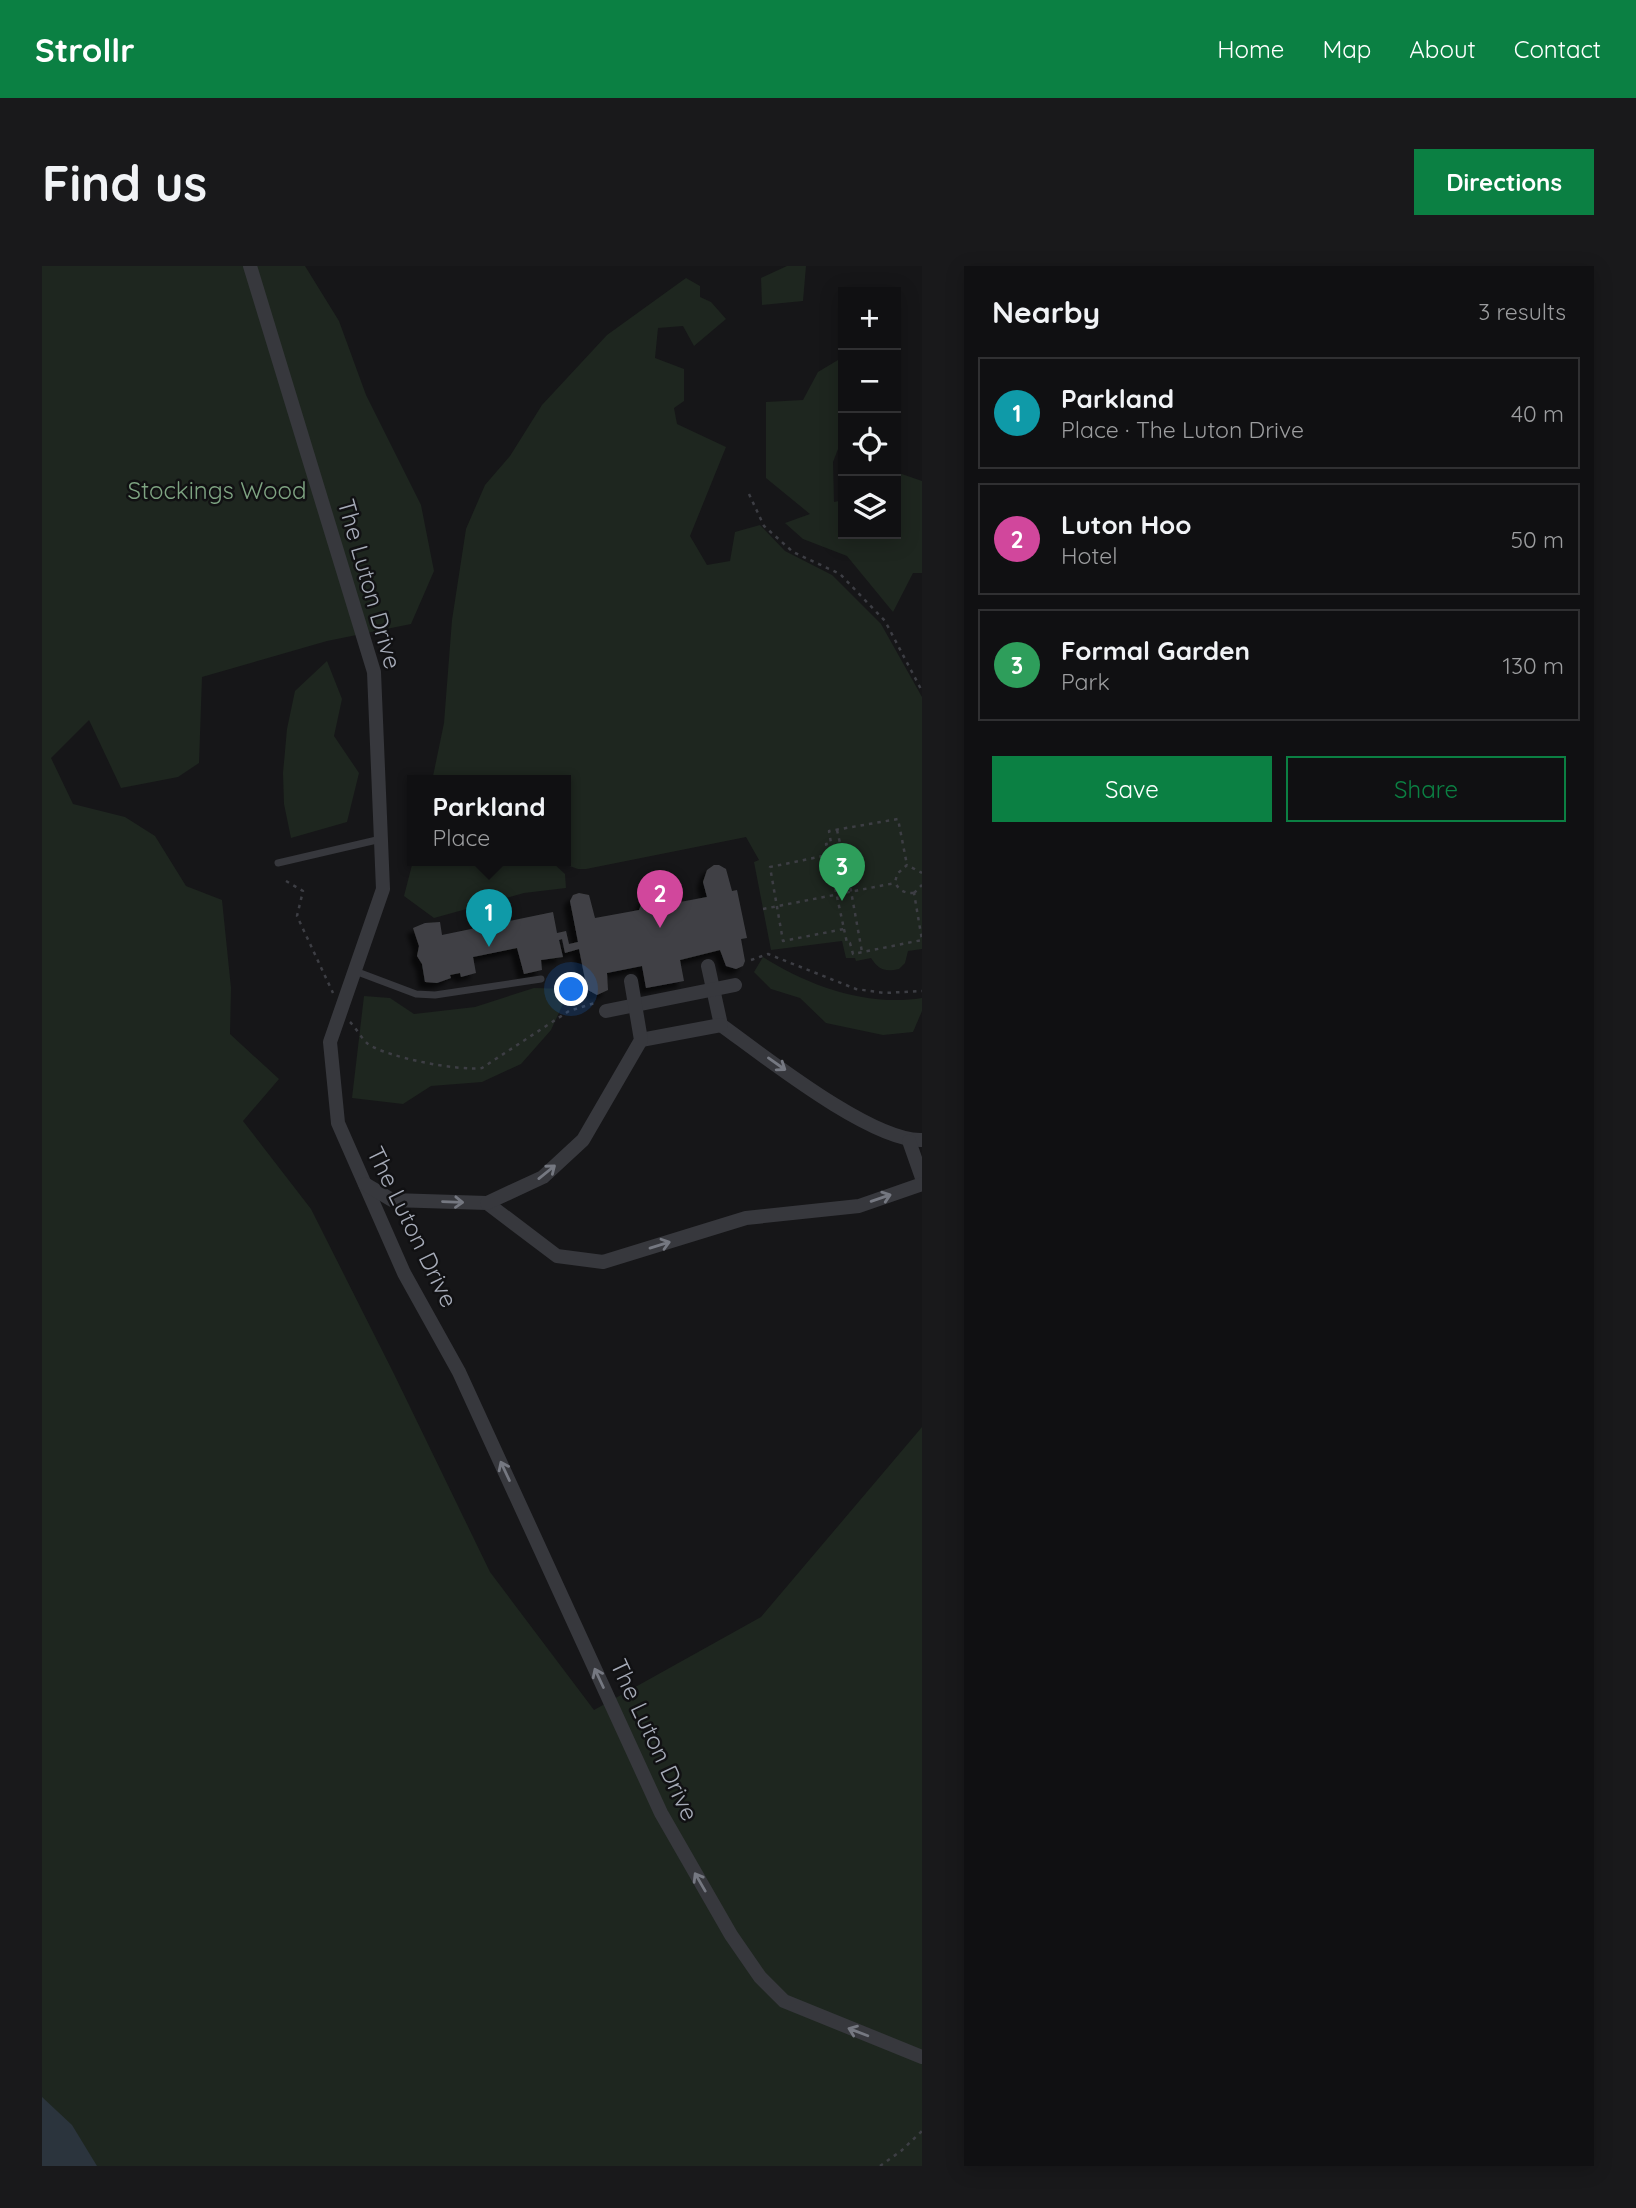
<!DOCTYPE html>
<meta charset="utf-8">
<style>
:root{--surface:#101012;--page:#19191b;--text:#f1f3f6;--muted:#9c9d9f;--line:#303032;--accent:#0b8043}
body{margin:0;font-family:Quicksand,sans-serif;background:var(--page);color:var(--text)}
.controls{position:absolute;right:21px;top:21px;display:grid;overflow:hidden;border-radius:0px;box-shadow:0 4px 18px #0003}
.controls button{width:63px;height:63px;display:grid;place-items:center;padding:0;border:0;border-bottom:2px solid var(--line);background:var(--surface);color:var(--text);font:35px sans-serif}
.you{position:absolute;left:530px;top:724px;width:24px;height:24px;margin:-18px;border:5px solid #fff;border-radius:50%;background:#1a73e8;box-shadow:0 0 0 10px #1a73e833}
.badge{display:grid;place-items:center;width:46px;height:46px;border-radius:50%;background:var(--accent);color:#fff;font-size:23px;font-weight:700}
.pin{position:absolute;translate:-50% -58px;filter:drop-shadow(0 2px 4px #0008)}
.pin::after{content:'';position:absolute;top:37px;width:24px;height:21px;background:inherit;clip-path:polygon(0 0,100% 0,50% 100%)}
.popup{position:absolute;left:365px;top:509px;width:164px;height:91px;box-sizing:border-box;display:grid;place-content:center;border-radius:0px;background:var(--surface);filter:drop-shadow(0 2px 5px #0005);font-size:23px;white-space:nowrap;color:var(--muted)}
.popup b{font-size:26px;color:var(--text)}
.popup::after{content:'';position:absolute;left:50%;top:100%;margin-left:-14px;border:14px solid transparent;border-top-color:var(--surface)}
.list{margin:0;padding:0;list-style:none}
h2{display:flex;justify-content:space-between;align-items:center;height:91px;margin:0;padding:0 28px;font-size:30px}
h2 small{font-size:23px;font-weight:400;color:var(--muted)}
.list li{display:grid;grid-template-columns:46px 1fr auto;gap:21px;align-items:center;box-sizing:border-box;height:112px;margin:0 14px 14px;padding:0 14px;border:2px solid var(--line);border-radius:0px}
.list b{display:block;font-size:26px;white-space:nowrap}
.list p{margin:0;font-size:23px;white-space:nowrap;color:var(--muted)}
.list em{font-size:23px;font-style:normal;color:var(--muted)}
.actions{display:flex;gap:14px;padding:21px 28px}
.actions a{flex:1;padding:16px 0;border:2px solid var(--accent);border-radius:0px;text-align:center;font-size:24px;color:var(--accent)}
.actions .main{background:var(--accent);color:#fff}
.icon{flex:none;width:38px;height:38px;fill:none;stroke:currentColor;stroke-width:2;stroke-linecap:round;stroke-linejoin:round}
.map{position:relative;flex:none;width:880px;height:1900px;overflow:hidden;border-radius:0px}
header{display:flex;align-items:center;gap:42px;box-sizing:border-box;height:98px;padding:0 35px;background:var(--accent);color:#fff}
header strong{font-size:33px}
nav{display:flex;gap:38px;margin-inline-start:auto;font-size:24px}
.intro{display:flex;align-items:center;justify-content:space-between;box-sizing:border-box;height:168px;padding:0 42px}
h1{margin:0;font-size:49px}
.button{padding:18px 32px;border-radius:0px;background:var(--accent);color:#fff;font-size:24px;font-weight:700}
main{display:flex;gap:42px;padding:0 42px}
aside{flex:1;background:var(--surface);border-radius:0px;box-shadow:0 4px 18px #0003}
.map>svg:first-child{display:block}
</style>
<header>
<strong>Strollr</strong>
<nav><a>Home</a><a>Map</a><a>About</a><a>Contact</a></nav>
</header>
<div class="intro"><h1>Find us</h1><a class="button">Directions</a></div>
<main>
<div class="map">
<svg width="880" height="1900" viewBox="0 0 880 1900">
<defs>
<filter id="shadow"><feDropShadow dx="-6" dy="6" stdDeviation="2" flood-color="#0009"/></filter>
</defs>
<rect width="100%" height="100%" fill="#161618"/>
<g fill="#1e261f">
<polygon points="0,0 263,0 297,55 324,129 379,239 392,305 369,358 285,375 160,411 157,497 136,511 79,522 47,454 9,492 31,538 83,551 113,570 144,620 180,634 189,722 188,768 237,813 201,855 269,943 352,1108 448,1306 552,1444 719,1351 880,1161 880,1900 0,1900"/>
<polygon points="745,0 764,0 761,35 720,39 719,12"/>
<path d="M644,12L658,20V31L669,36L684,53L652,80L641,60L616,62L613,92L642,103V135L632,142L635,158L684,181L648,270L665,299L688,295L693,266L718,259L743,285L790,309L839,358L880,431V683L866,685L863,697L857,703C843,706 837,704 829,692L814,695L813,692H804L800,675L729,684L712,596L717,594L704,571L544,603H536L513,595H524V515H390L402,457L410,354L424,263L443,219L468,190L500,139L565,69Z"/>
<polygon points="801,91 801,170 791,196 792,236 801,234 801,268 854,268 854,206 880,215 880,307 871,307 851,346 805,290 761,273 743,257 768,248 724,212 724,136 761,134 776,106"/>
<polygon points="285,395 300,433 292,470 317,507 305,556 249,572 242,538 241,507 245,463 253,425"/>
<polygon points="371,595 509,595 523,608 524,622 482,627 392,652 362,630"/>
<path d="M721,691C766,720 826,741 880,732V745L871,766L841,769L784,757L758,732L729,723L712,706Z"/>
<polygon points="492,722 528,723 509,764 479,798 440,816 389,820 361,838 310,832 322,730 348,732 372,748 433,741"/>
</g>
<polygon fill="#2b343d" points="0,1831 30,1859 55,1900 0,1900"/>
<polygon fill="#404145" filter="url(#shadow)" points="672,599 677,599 684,603 690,625 695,624 705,672 699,673 703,695 701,700 694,703 684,700 678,684 638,694 642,715 604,722 600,700 565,707 566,724 555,729 546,724 544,718 537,683 523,687 520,673 517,674 521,691 499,694 500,704 482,708 475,682 431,691 434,707 419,711 418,707 408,709 409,712 395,717 383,716 380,698 375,690 377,680 371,662 383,657 398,656 400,669 511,646 515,667 524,665 527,678 536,676 528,635 531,629 537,627 547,629 553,652 597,644 601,634 609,628 619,628 627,638 665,631 661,616 665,604"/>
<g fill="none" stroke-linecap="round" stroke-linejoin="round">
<g stroke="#3d3e44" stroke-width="2.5" stroke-dasharray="3.5 5" stroke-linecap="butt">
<polyline points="707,228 722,260 751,286 798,308 843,355 880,425"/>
<polyline points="795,564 809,625 820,686"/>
<polyline points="786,588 784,578 789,577 787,565 856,553 865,599"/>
<polygon points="786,589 802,663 741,675 728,601"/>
<polyline points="244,615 261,625 255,650 291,727"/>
<path d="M872,627C862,627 858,625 853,617L855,608L865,599L880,607"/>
<polyline points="872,627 880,619"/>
<polyline points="721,643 853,617"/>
<polyline points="802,663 805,677 808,677 811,688 880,674 872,627"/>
<polyline points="709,694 726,688 814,723 842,727 880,725"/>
<path d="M308,756C314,762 320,773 326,778C347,792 416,805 440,802L527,745L553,737"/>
<polyline points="838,1900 859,1885 880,1865"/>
</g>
<g stroke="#37383d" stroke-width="7">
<polyline points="236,597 339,573"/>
<polyline points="313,705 374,728 393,729 499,713"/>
</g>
<g stroke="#37383d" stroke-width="14">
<polyline points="208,0 332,406 341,623 288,776 296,857 362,1007 417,1106 619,1547 689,1669 718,1711 742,1735 880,1791"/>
<path d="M666,700L679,759C722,790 830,876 880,874"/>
<polyline points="564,745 693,719"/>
<polyline points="599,774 679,759"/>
<polyline points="867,875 880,912"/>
<polyline points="323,918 350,934 445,937 515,990 561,996 704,952 817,940 880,918"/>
<polyline points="445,937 501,911 541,874 599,774 589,715"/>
</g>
</g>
<defs><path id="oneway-shaft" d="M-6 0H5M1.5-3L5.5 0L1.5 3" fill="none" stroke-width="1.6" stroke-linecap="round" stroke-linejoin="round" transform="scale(1.75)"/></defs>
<g stroke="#757881">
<use href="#oneway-shaft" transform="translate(735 798) rotate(35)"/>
<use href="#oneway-shaft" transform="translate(505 906) rotate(-39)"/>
<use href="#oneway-shaft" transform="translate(839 932) rotate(-19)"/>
<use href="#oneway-shaft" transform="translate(411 936) rotate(2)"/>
<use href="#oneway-shaft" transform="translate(618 979) rotate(-17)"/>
<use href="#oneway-shaft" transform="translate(463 1205) rotate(-115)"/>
<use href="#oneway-shaft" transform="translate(557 1412) rotate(-115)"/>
<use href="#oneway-shaft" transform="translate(658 1616) rotate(-120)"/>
<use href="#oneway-shaft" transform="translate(816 1766) rotate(-159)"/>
</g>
<g text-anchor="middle" stroke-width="5" stroke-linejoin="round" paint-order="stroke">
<g font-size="24" fill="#7ea482" stroke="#111113">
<text x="175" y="233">Stockings Wood</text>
</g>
<g font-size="24" fill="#a7acb9" stroke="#111113">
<text transform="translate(327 318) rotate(74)" y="8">The Luton Drive</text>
<text transform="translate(370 961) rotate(64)" y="8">The Luton Drive</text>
<text transform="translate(612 1474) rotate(65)" y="8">The Luton Drive</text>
</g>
</g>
</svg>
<div class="controls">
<button>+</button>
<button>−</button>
<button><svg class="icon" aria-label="locate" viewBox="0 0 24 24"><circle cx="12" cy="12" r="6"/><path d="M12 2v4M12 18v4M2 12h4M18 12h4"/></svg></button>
<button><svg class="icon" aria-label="layers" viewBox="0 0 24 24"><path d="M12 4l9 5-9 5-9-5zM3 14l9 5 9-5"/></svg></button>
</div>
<div class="you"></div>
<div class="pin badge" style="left:447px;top:681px;background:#0f9aa8">1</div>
<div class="popup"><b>Parkland</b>Place</div>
<div class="pin badge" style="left:618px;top:662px;background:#d1479c">2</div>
<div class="pin badge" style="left:800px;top:635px;background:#2e9e5b">3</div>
</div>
<aside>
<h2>Nearby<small>3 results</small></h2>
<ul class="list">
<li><span class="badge" style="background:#0f9aa8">1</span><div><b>Parkland</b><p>Place · The Luton Drive</p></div><em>40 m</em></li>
<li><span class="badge" style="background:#d1479c">2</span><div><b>Luton Hoo</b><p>Hotel</p></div><em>50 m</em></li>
<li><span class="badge" style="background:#2e9e5b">3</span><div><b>Formal Garden</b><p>Park</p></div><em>130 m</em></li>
</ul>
<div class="actions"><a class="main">Save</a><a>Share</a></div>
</aside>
</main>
